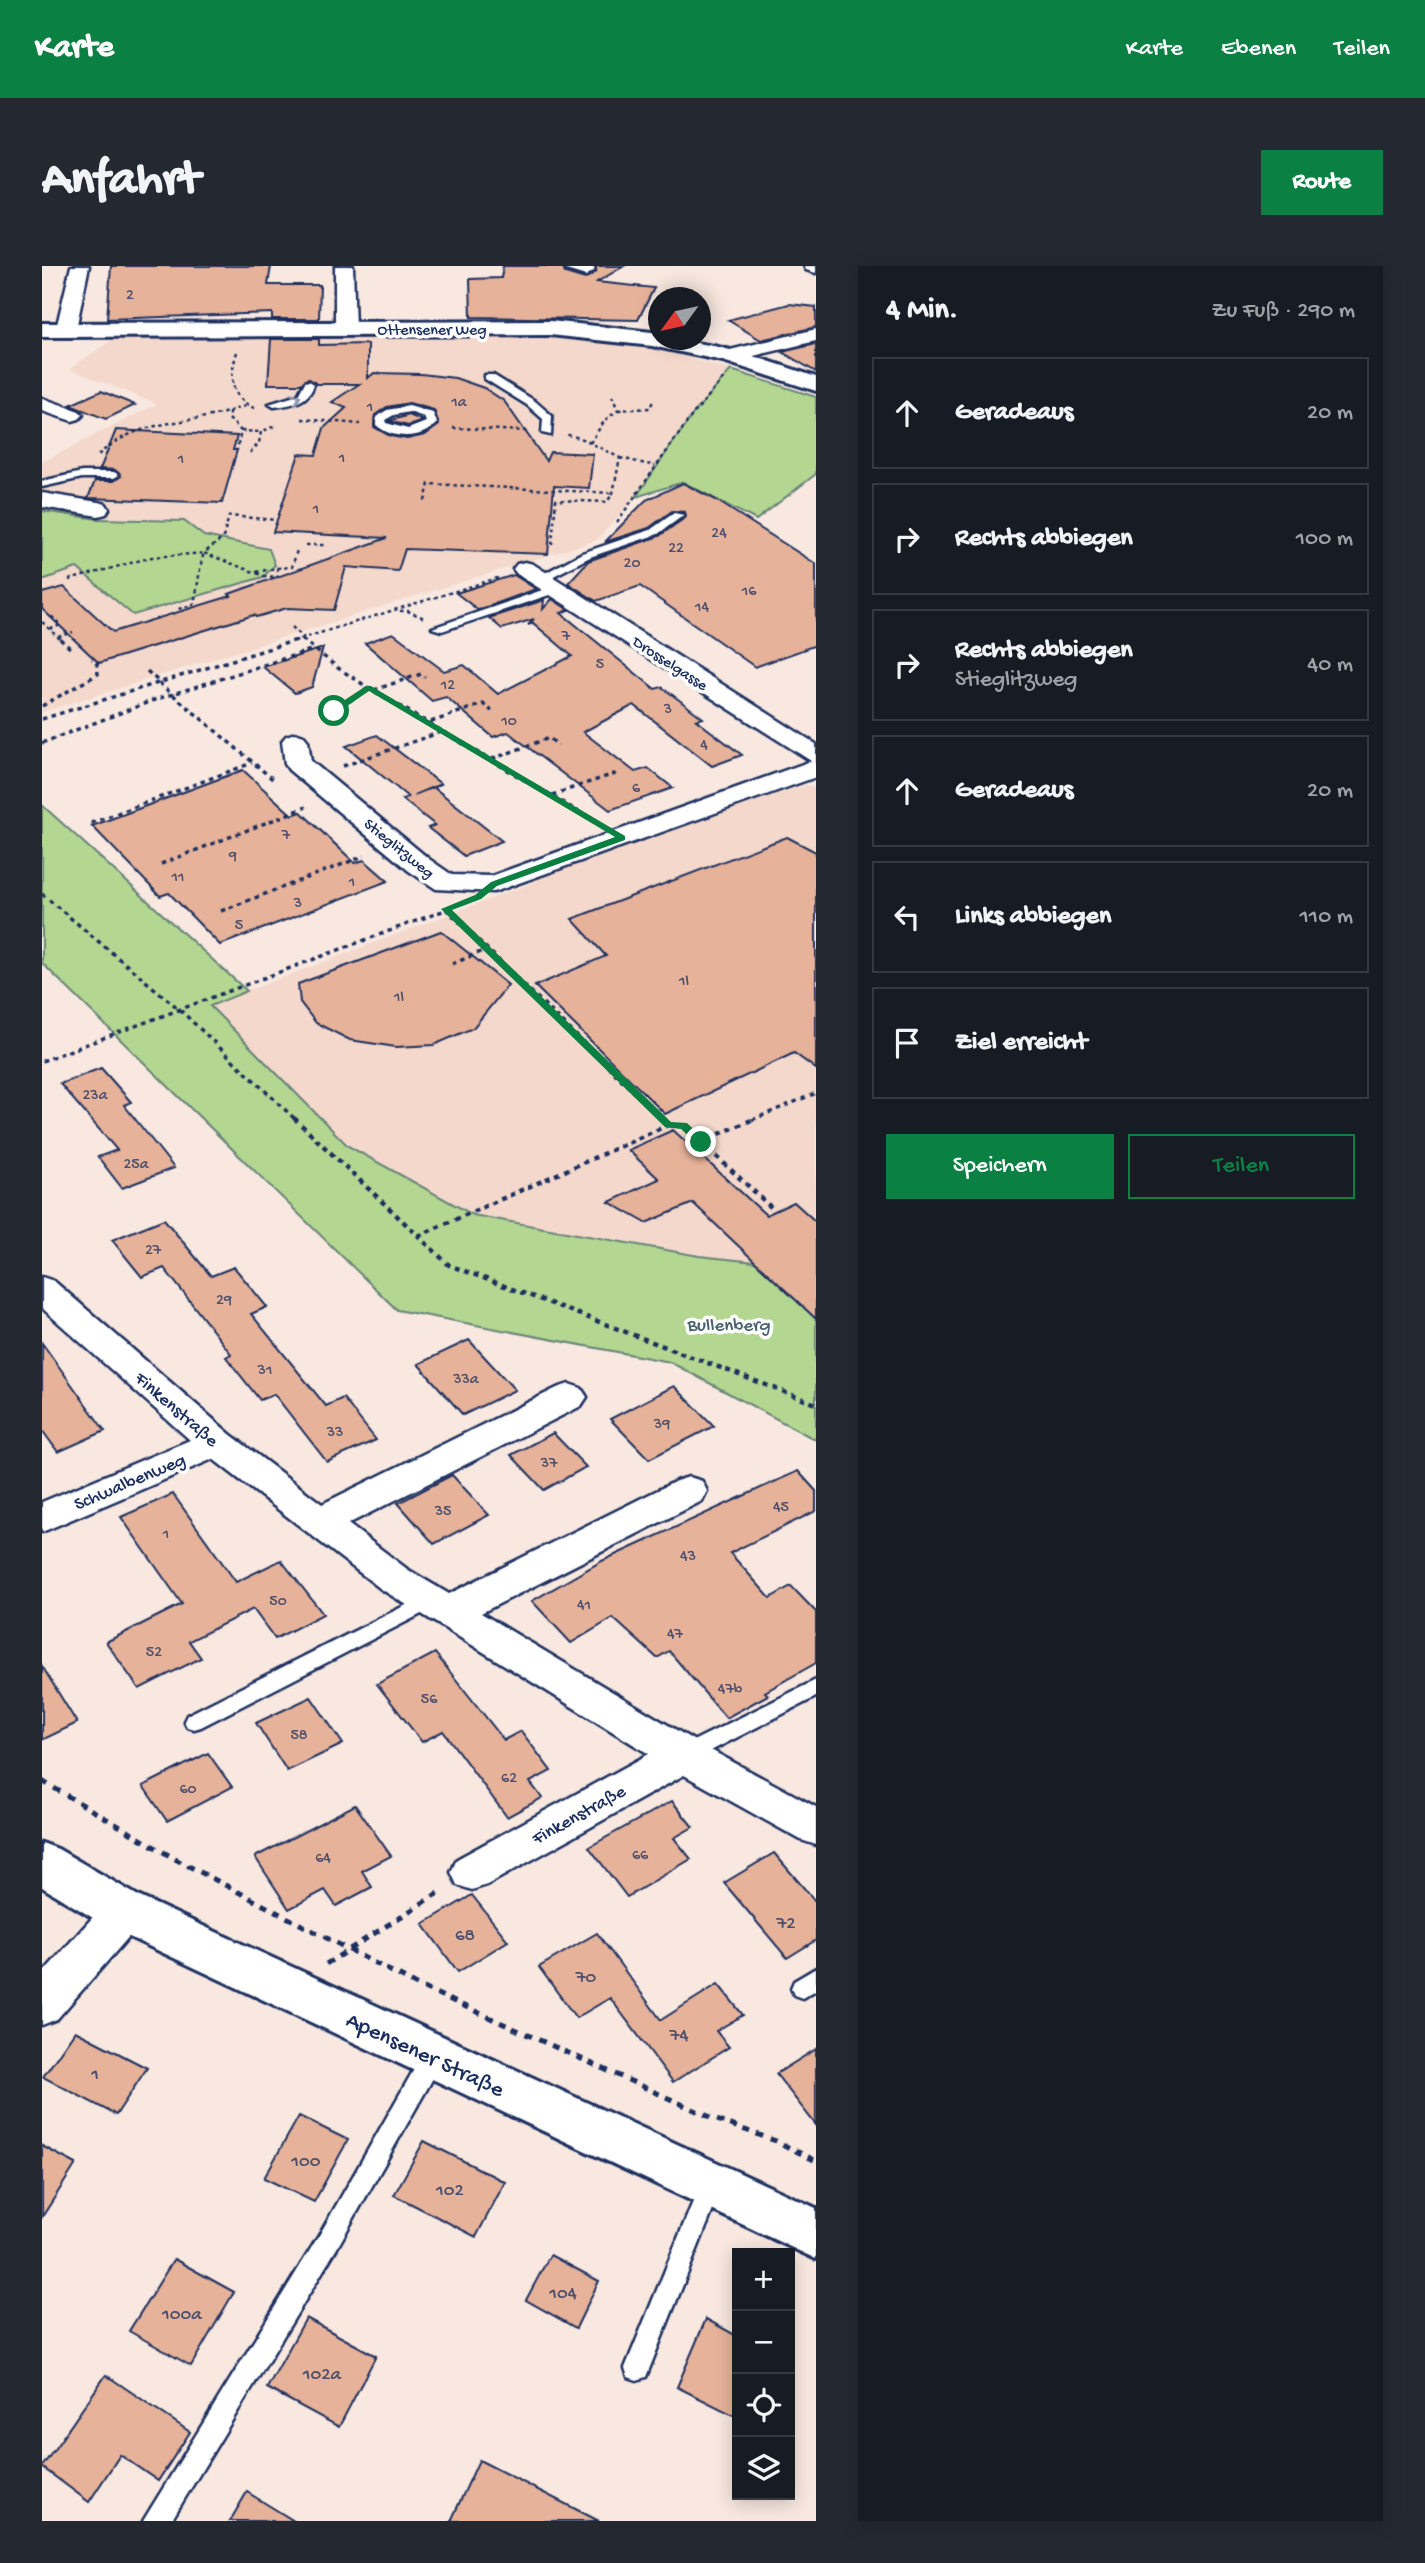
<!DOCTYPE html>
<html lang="de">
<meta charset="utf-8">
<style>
:root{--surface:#171b24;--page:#242831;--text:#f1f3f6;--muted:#9ea1a6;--line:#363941;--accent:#0b8043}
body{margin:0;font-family:"Gochi Hand",sans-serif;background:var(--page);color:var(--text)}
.controls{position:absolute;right:21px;bottom:21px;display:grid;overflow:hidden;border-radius:0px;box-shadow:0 4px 18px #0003}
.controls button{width:63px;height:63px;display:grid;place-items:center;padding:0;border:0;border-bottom:2px solid var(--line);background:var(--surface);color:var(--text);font:35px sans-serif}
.compass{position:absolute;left:606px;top:21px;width:63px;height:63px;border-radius:50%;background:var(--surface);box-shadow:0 4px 18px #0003;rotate:237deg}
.stop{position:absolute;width:21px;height:21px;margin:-16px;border:5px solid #0b8043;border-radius:50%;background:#fff}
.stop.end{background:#0b8043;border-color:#fff;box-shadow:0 2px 7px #0008}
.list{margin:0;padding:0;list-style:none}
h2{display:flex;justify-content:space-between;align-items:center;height:91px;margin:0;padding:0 28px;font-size:30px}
h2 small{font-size:23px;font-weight:400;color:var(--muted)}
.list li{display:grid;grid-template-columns:46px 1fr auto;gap:21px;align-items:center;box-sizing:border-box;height:112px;margin:0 14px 14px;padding:0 14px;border:2px solid var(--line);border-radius:0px}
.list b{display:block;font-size:26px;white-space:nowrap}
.list p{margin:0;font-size:23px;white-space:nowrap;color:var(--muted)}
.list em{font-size:23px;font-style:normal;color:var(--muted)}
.actions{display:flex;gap:14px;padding:21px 28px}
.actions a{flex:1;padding:16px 0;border:2px solid var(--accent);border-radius:0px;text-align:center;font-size:24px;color:var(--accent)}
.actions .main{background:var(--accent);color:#fff}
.icon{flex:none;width:38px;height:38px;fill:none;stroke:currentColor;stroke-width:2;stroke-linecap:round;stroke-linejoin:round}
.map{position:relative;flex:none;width:774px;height:2255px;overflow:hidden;border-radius:0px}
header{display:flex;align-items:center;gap:42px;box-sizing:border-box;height:98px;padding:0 35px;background:var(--accent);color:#fff}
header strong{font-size:33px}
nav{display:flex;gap:38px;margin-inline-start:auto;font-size:24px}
.intro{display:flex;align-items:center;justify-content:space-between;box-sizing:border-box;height:168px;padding:0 42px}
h1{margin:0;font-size:49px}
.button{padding:18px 32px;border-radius:0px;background:var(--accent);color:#fff;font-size:24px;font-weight:700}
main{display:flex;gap:42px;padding:0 42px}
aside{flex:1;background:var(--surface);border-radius:0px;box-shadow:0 4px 18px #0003}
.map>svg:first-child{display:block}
</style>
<header>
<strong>Karte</strong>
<nav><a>Karte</a><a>Ebenen</a><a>Teilen</a></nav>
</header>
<div class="intro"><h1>Anfahrt</h1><a class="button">Route</a></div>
<main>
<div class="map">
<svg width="774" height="2255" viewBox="0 0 774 2255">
<rect width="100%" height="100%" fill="#f8e8e0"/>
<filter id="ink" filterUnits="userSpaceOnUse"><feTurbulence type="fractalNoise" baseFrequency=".0143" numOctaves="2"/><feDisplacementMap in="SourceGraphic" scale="14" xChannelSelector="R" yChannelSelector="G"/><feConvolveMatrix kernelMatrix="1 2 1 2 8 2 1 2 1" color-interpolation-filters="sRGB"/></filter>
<g filter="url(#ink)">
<g fill="#f3d8cb">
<polygon points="470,70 560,72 621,85 689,104 651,148 594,231 555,274 0,446 0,196 115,138 28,103 70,74"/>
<polygon points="764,519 774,523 774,1053 713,996 657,990 431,949 306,880 168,739 488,618 538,587"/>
</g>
<g fill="#b3d791" stroke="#678378" stroke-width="2">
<polygon points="689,104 774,131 774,208 714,254 641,216 594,231 651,148"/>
<polygon points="0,245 56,253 142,255 162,270 227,283 233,299 221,311 91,349 35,302 0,314"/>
<polygon points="0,539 205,725 168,740 306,880 431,949 657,990 713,996 774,1053 774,1174 628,1096 355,1044 0,697"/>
</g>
<g fill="#e6b299" stroke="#1b2f5e" stroke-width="2" fill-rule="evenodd">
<polygon points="69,0 229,0 226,19 278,19 277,53 230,53 230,47 65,53"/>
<polygon points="461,0 520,0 523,7 543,13 554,6 554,0 582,0 555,16 612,22 596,54 429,51 428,13 459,12"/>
<polygon points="747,38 774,41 774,61 719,74 686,54"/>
<path d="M229,73H277V79L326,78V112L332,107L379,108L413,112L442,122L462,135L504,195L508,186L551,188L547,222L512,220L506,288L363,283L356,305L304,301L292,344L245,342L214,351L212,349L57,397L0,343V327L22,321L71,366L189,330L187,328L345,272L231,266L257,188L274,189L282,162L304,142L290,136L317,118H274L266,112L259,118H226ZM367,137L392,144L397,159L383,169L365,173L348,170L332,161L333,149L345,141Z"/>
<polygon points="774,78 774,106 740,86"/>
<polygon points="59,125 93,139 64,153 28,139"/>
<polygon points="367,149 381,155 366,160 347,155"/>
<polygon points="74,164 195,170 191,184 195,184 180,237 46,232 53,215 72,215 79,210 73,204 58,203"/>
<polygon points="641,217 674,234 774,298 774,379 713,401 598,320 554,335 526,317 546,295 617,270 644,251 643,246 630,245 607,262 563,276 604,234"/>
<polygon points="472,309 494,323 436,344 414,327"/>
<polygon points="510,333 527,344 519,347 613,423 620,421 661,452 654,454 700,489 670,500 592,439 541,466 593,506 606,502 631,522 568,544 466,466 451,471 404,431 390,435 323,377 351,367 402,405 422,399 456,428 530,390 491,357 486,359 492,353 460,363 447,352 502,334 501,343"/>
<polygon points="281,382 270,421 253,427 221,401"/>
<polygon points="335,469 399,518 372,529 391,521 460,575 422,590 386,562 393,559 360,533 366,531 304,480"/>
<polygon points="201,504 250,549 259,546 313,597 322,594 346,615 178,679 127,627 118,630 50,560"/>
<polygon points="745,571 774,586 774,803 752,787 623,848 493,720 564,690 530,653"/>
<polygon points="399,665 466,719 431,762 392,779 354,781 308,774 274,757 258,736 256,718"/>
<polygon points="59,802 89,836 82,839 132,902 80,922 56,891 75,884 18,818"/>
<polygon points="631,864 724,949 752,936 774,956 774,1053 651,937 604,957 567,936 617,913 586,884"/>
<polygon points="122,953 169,1010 192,1001 225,1041 209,1048 284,1140 301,1132 334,1174 285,1196 232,1128 218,1134 184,1091 189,1088 122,1002 100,1011 70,974"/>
<polygon points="427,1074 473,1124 421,1149 376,1098"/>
<polygon points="0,1077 63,1165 16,1186 0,1164"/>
<polygon points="632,1120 672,1160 607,1193 568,1153"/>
<polygon points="511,1167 544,1201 502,1224 469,1189"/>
<polygon points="756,1205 774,1225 774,1245 688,1287 728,1332 749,1320 774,1346 774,1397 723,1426 726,1429 684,1452 627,1385 615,1392 571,1352 529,1377 490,1335 560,1295"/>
<polygon points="410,1209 447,1249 392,1278 356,1237"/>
<polygon points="131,1228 194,1316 239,1294 281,1348 233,1373 211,1343 147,1375 159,1392 97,1423 64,1376 140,1338 79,1251"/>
<polygon points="393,1387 462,1474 479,1465 509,1505 488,1516 500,1532 465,1551 401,1465 380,1476 335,1418"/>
<polygon points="0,1400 35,1457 0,1474"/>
<polygon points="269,1431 301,1478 245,1505 214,1457"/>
<polygon points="166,1487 190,1521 125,1555 101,1520"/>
<polygon points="630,1535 651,1561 632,1572 649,1593 585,1631 547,1581"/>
<polygon points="313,1539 349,1590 320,1605 330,1621 294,1640 283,1624 247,1643 213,1591"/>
<polygon points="732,1587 774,1636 774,1674 745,1692 682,1617"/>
<polygon points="430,1629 466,1675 416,1706 381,1658"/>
<polygon points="555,1667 619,1754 676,1718 701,1749 674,1765 687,1781 631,1816 568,1732 534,1752 497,1701"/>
<polygon points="33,1765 105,1802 74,1849 1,1811"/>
<polygon points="774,1783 774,1859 734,1808"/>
<polygon points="257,1850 306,1874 272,1936 222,1912"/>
<polygon points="382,1875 463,1916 434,1971 352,1929"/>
<polygon points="0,1880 34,1898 0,1951"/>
<polygon points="508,1989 557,2015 534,2062 484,2034"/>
<polygon points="132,1993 192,2026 149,2100 87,2065"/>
<polygon points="264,2052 334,2090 297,2161 225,2122"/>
<polygon points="664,2053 695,2070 695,2151 635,2121"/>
<polygon points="64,2109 148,2166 116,2215 78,2189 47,2236 0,2201"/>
<polygon points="437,2194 557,2255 409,2255"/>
<polygon points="205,2226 252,2255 188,2255"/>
</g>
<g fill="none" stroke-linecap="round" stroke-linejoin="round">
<g stroke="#1b2f5e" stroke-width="5">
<g id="service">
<polygon points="443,109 451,109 493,135 510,150 509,169 500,167 501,153 485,139 443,113"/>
<path d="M267,115L272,118C267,137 249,139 232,141L227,138L256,129L263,116Z"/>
<path d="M367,140L391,147L395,157C380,174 351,174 334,159V151L345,144ZM367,146L382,151L384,156L366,163L344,157L343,154L352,149Z"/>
<polygon points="40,206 72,206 77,209 72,212 40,212 0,221 0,215"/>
<polygon points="632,247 642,249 616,268 548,291 502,315 492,313 540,287 608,264"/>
<polygon points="515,319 521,323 519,325 400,365 390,362"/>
<polygon points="388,1327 395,1330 397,1335 395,1340 159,1461 152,1463 145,1461 142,1455 145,1449"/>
<polygon points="774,1414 774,1431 649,1495 642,1497 635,1495 632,1489 635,1483"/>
<polygon points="774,1702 774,1724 760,1732 752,1729 749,1722 752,1715"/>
<polygon points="391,1781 399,1784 402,1791 399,1798 295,1982 129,2255 101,2255 279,1966 383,1784"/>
<polygon points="669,1908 677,1911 681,1919 604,2111 595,2114 586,2111 583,2102 661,1911"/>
</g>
</g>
<g stroke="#1b2f5e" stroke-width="5">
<g id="minor">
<polygon points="29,0 47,0 34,63 31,67 17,67 14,63"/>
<polygon points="293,0 311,0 313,63 310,67 296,67 293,63"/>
<polygon points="522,0 551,0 553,4 544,10 524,4"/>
<polygon points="762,0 774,0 774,7 764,4"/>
<polygon points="774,63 774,75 687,96 680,94 677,90 680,86"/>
<polygon points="0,132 37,145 41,149 37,153 30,155 0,145"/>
<polygon points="0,227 56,236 64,238 67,243 64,248 56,250 0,241"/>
<polygon points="483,296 491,298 774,478 774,511 452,626 394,623 367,605 247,504 243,498 240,475 244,470 253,467 262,470 266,475 269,495 387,593 410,609 449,610 769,495 475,308 471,303 475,298"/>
<polygon points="0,1011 12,1015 188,1168 280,1238 515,1122 527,1118 539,1122 545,1131 539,1140 306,1258 365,1303 407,1328 634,1215 647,1211 660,1215 665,1225 660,1235 439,1347 656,1477 774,1541 774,1579 759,1574 642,1509 445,1619 430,1624 415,1619 409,1606 415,1593 607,1488 339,1323 171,1193 0,1266 0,1236 148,1174 0,1042"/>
<polygon points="82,1627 97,1633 103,1646 97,1659 15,1753 0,1759 0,1708 67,1633"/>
</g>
</g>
<g stroke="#1b2f5e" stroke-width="6">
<path id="tertiary" d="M508,55L610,66L617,68V74C671,74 723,94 774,111V125L681,95L610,80L508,69L0,71V57Z"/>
</g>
<g stroke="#1b2f5e" stroke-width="6">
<polygon id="secondary" points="0,1577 16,1583 98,1631 774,1942 774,1993 66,1661 0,1621"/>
</g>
<g stroke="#1b2f5e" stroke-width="2.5" stroke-dasharray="3.5 3.5" stroke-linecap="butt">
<path d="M195,86C187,112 187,131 214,143"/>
<polyline points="576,144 608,142 611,135"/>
<polyline points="187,146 187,153 199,165 195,184"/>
<polyline points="260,153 318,158"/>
<polyline points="411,162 485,165"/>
<polyline points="199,165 219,166"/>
<polyline points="548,177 563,154 576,144 570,130"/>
<polyline points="208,187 217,177 219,166 235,159"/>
<path d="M56,189C95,155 131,159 178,148C187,146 195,142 204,140"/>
<polyline points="578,192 613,200"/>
<polyline points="383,235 387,218 570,227"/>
<polyline points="575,256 651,148 682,112"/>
<polyline points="510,278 514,234 565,236 571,227 578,192 541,173 523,168"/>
<polyline points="264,279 282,279"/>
<polyline points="235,302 250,301 255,284"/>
<polyline points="214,306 235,302 236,311 222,310 162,287 181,272 187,250 235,254"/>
<path d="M27,314L110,291L162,287C156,305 157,321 151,339L136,343"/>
<polyline points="358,345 366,345 382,352"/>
<polyline points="0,356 20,375"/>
<polyline points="250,361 262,372"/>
<polyline points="8,363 19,359 9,350"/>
<polyline points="16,371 31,366"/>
<polyline points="260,373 262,375"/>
<polyline points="252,375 459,311"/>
</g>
<g stroke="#1b2f5e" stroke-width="3.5" stroke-dasharray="4.5 4.5" stroke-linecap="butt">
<polyline points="18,373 28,382"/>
<polyline points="260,373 296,402 327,422 552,555"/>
<polyline points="105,405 117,416"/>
<polyline points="117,417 233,515"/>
<polyline points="332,424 379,408 383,411"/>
<polyline points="0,440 56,408 55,398 50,393"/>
<polyline points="292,445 327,422"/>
<polyline points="0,453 258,373"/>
<polyline points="389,456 441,438 450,445"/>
<polyline points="0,477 112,434 272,383"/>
<polyline points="450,493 507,472 516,479"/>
<polyline points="301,500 402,465"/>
<polyline points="510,529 572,508 576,512"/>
<polyline points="49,557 210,497"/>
<polyline points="119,598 264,541"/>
<polyline points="0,628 137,743 254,854"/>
<polyline points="404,643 621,854"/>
<polyline points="179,645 322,590"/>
<polyline points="410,698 446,683"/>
<polyline points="0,795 406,643"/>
<polyline points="710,854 774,827"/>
</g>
<g stroke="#1b2f5e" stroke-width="4.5" stroke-dasharray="5 5" stroke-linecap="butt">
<polyline points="252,852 407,999 774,1138"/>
<polyline points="626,859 642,860 733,945"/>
<polyline points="659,876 714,852"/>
<polyline points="376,970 626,859 619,852"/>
</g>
<g stroke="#1b2f5e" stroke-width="5" stroke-dasharray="7 7" stroke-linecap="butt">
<polyline points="0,1515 135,1594 373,1718 675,1854 734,1875 774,1895"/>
<polyline points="284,1698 401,1624"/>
</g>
<use href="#service" fill="#fff" fill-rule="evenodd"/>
<use href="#minor" fill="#fff" fill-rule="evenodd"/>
<use href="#tertiary" fill="#fff" fill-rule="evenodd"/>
<use href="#secondary" fill="#fff" fill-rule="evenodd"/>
</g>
<defs><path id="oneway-chevron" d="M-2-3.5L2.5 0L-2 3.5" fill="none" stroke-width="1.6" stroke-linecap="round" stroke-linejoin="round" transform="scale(1.75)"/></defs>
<use stroke="#8d97ae" href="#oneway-chevron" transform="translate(254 132) rotate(-22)"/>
</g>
<polygon fill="#0b8043" points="324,420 329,420 583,570 583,574 455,620 439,633 410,644 629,856 645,857 663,874 663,879 656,879 639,863 623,861 399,643 433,629 449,616 573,571 327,425 295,447 289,447 289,443"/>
<g text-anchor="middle" stroke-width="7" stroke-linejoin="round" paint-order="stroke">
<g font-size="16" fill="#4e506d">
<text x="88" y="33">2</text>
<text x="417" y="140">1a</text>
<text x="328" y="145">1</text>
<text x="300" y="196">1</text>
<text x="139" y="197">1</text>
<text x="274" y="247">1</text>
<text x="677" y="271">24</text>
<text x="634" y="286">22</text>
<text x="590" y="301">20</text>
<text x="707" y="329">16</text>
<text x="660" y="345">14</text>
<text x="524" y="374">7</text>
<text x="558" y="402">5</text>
<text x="406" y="423">12</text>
<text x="626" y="447">3</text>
<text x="467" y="459">10</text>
<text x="662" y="483">4</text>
<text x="594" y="526">6</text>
<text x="244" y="573">7</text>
<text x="191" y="594">9</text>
<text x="136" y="615">11</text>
<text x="310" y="620">1</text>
<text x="256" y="641">3</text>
<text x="197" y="663">5</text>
<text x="642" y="719">1l</text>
<text x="357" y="735">1l</text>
<text x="53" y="833">23a</text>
<text x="94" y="902">25a</text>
<text x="111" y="988">27</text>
<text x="182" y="1038">29</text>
<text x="223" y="1108">31</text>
<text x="424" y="1117">33a</text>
<text x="620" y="1162">39</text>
<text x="293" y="1170">33</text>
<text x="507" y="1201">37</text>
<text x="739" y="1245">45</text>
<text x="401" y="1249">35</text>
<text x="124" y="1272">1</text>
<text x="646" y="1294">43</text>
<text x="236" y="1339">50</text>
<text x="542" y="1343">41</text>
<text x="633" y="1372">47</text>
<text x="112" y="1390">52</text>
<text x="688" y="1427">47b</text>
<text x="387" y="1437">56</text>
<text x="257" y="1473">58</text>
<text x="467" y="1516">62</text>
<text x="146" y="1527">60</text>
<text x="598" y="1593">66</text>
<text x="281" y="1596">64</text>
</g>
<g font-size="16" fill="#1b2f5e" stroke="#fff">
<text x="390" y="68">Ottensener Weg</text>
<text transform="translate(629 396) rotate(33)" y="6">Drosselgasse</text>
<text transform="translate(358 581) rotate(39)" y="6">Stieglitzweg</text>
</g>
<g font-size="19" fill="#49616d" stroke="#fff">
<text x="687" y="1064">Bullenberg</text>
</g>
<g font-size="19" fill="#1b2f5e" stroke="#fff">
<text transform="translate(136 1142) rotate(41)" y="7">Finkenstraße</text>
<text transform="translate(87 1214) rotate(-23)" y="7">Schwalbenweg</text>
<text transform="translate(536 1547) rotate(-29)" y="7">Finkenstraße</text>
</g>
<g font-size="19" fill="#4e506d">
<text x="744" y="1662">72</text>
<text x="423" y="1674">68</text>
<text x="544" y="1716">70</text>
<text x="637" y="1774">74</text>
<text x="53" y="1813">1</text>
<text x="264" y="1900">100</text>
<text x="408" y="1929">102</text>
<text x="521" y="2032">104</text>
<text x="140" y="2053">100a</text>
<text x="280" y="2113">102a</text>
</g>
<g font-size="23" fill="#1b2f5e" stroke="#fff">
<text transform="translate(384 1787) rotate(25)" y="8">Apensener Straße</text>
</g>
</g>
</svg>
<div class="controls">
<button>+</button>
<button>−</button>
<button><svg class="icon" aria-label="locate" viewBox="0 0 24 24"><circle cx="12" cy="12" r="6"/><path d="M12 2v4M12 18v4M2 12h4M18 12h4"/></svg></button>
<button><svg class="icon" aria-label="layers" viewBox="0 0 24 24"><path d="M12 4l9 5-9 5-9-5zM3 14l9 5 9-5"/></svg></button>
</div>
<svg class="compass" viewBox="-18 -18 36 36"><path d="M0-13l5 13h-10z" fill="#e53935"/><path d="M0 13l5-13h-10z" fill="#9ea1a6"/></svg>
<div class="stop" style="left:292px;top:445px"></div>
<div class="stop end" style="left:659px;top:876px"></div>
</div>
<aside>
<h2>4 Min.<small>Zu Fuß · 290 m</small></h2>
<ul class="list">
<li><svg class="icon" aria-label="ahead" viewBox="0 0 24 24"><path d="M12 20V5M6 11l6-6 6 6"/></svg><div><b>Geradeaus</b></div><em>20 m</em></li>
<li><svg class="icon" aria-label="right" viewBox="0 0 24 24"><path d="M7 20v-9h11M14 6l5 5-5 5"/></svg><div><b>Rechts abbiegen</b></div><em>100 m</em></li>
<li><svg class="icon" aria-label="right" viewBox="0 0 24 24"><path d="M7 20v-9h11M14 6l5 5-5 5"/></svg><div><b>Rechts abbiegen</b><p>Stieglitzweg</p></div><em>40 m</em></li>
<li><svg class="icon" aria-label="ahead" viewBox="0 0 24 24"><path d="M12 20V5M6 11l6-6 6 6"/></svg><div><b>Geradeaus</b></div><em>20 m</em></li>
<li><svg class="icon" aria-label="left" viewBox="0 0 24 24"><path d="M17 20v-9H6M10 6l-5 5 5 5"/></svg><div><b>Links abbiegen</b></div><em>110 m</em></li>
<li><svg class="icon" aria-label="arrive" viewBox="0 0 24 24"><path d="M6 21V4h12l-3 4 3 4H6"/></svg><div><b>Ziel erreicht</b></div></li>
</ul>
<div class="actions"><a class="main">Speichern</a><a>Teilen</a></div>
</aside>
</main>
